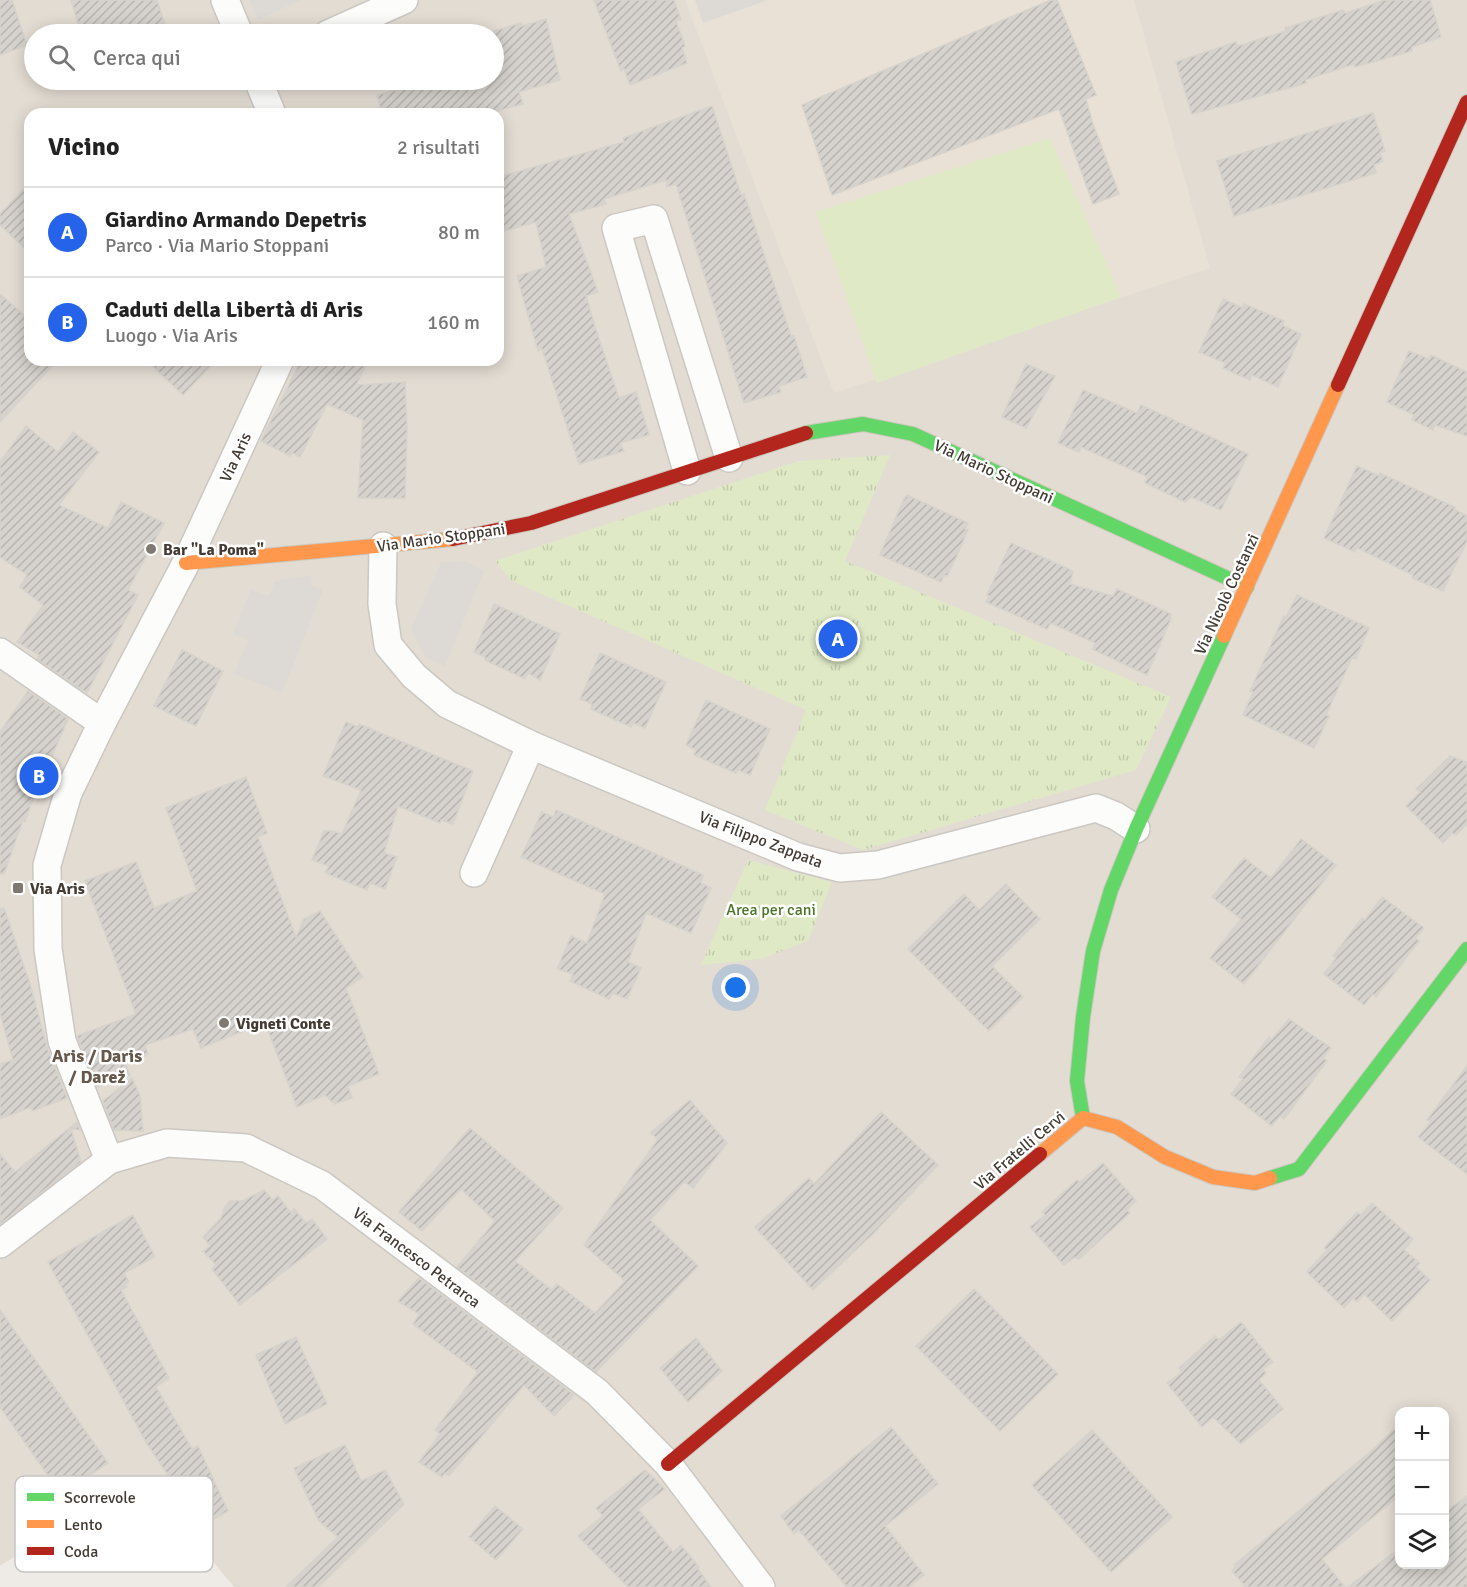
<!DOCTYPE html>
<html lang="it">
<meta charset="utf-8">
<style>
:root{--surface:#fff;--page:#f6f6f6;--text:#222;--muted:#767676;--line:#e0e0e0;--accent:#2563eb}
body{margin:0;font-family:Signika,sans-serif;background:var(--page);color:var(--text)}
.controls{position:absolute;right:18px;bottom:18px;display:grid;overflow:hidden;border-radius:12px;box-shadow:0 3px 15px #0003}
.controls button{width:54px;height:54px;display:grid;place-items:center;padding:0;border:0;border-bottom:2px solid var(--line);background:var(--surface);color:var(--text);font:30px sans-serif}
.you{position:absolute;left:736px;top:988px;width:21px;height:21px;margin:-15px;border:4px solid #fff;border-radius:50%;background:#1a73e8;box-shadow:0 0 0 9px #1a73e833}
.badge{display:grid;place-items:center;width:39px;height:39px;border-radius:50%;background:var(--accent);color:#fff;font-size:20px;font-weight:700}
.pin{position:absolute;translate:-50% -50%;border:3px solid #fff;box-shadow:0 2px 6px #0006}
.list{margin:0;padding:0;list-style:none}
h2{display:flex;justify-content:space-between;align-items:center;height:78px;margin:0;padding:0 24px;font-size:26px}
h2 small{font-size:20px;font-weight:400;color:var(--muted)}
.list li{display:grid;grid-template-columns:39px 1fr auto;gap:18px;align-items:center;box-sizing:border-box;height:90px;padding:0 24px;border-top:2px solid var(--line)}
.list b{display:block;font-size:22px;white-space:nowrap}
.list p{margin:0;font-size:20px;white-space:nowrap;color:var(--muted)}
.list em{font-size:20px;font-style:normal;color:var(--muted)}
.icon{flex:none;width:33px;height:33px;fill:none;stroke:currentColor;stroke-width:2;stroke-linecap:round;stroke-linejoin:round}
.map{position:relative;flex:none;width:1467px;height:1587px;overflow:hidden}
.search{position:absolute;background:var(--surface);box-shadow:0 3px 15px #0003;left:24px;top:24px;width:480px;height:66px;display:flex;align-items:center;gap:15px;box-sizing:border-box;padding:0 21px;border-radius:33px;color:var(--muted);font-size:22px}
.panel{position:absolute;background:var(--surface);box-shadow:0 3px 15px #0003;left:24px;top:108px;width:480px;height:258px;border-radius:18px}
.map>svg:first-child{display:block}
</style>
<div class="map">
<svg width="1467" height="1587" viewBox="0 0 1467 1587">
<defs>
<pattern id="park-tufts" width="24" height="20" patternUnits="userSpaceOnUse" patternTransform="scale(1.5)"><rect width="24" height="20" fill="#dfe9c6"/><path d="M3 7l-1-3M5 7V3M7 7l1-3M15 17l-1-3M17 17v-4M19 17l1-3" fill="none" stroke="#c1c9ab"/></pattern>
<pattern id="building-hatch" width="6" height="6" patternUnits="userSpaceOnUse" patternTransform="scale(1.5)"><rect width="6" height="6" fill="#d6d2cd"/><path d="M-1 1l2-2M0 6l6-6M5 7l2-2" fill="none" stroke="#b9b5b0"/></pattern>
</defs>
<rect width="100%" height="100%" fill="#eeebe6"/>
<path fill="#e3dcd3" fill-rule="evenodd" d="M0,0H1467V1587H234L142,1475L0,1566ZM34,34H494V80H34ZM30,114H498V360H30ZM1400,1412H1444V1564H1400Z"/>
<polygon fill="#e9e1d5" points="685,0 1134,0 1210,268 834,393"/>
<polygon fill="#dfe9c6" points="1050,138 1121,297 877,383 816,212"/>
<g fill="url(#park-tufts)">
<polygon points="890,455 845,561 1171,697 1136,770 863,850 765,810 806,710 512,581 495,561 798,461"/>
<polygon points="748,860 832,882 808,941 761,959 701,965"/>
</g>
<g fill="#dddad6">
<polygon points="249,0 301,0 258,20"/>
<polygon points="695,0 768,0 703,23"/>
<polygon points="465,561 484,571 445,666 426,658 411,629 441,562"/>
<polygon points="311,575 312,585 323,590 282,693 234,674 248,640 233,634 251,589 269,596 275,581"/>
</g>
<g fill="url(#building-hatch)" stroke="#d6d2cc" stroke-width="1.5">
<polygon points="0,0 12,0 27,45 0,55"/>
<polygon points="71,0 157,0 168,34 81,34"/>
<polygon points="594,0 674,0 681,20 676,21 685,46 682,48 687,63 630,85 624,69 621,71"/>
<polygon points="1051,0 1057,0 1096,95 1086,99 1092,121 1119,194 1093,204 1059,109 832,195 802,105"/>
<polygon points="1385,0 1430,0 1441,37 1412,47 1412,51 1355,67 1354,64 1305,80 1307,83 1192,114 1176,62 1236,42 1238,46 1286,31 1285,28 1343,10 1345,13"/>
<polygon points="546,19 560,80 519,92 523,104 485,114 382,114 377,95 435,80 494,80 494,31 521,23 522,26"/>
<polygon points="712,106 741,195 744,194 791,336 794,336 807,377 778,386 781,392 744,403 676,184 667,187 666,180 604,199 606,204 569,214 598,292 586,296 596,330 619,398 636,392 649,435 620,443 624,451 579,464 542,349 538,351 517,276 546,267 536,222 504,231 498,210 498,177 624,142 623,138"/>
<polygon points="1373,113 1385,151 1380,153 1383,161 1374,165 1376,173 1234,216 1217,161"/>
<polygon points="30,182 30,253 0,225 0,214"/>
<polygon points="0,294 30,320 30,360 58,360 0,422"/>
<polygon points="1223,299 1243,308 1244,304 1284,321 1282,325 1301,334 1278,387 1252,375 1250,380 1223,368 1225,363 1199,352"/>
<polygon points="1409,351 1429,359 1431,355 1467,372 1467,436 1435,425 1433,430 1412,420 1414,415 1387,402"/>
<polygon points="146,360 216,360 183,395"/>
<polygon points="301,360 351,360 365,367 356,385 405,382 407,429 405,498 358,498 363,420 327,404 300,457 292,453 290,456 261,441"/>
<polygon points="1026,364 1055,376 1026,428 1002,417"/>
<polygon points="1083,390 1137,413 1141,405 1248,454 1221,510 1191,497 1185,502 1145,483 1148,477 1081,447 1079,452 1058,443"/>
<polygon points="26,426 58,452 73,432 99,452 59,505 108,528 121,502 164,523 128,590 138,595 87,693 37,659 39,655 17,642 43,605 20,587 27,575 0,557 0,462"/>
<polygon points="1357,466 1379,476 1380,473 1455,507 1454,509 1467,516 1467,541 1443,591 1412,578 1413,575 1357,548 1355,552 1324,538"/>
<polygon points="907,495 968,523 965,529 968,530 955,560 947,576 944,575 941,582 880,555 903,501"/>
<polygon points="1011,543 1073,571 1070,584 1113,596 1117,589 1171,614 1170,621 1147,675 1092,649 1095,643 1051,623 1047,629 986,602 989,596 987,595"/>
<polygon points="1297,595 1369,628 1356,659 1352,658 1326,715 1329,716 1314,748 1243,715 1253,692 1250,691 1284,616 1286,617"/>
<polygon points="494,604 560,634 540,680 528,673 525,679 485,660 485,657 474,652"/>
<polygon points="182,650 223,671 196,726 154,706"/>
<polygon points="600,653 666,682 645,728 633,723 631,727 591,709 592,704 580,699"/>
<polygon points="28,691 68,719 49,763 42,760 33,799 25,822 23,820 4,874 0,874 0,732"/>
<polygon points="706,700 770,729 750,775 738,770 736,773 694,755 696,750 686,745"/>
<polygon points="346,722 358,727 359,724 473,771 453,824 441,820 440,823 398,806 384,853 397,857 385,889 370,883 367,890 325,873 329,866 312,860 324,831 333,831 342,834 361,790 323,776"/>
<polygon points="1450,756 1467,762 1467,824 1456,835 1452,833 1443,843 1406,806 1420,792 1416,789"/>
<polygon points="246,777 267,833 258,837 296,937 304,919 320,911 363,977 346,988 379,1074 348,1086 352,1098 334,1104 325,1095 297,1107 265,1022 201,1048 193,1029 145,1045 148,1054 125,1063 130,1075 97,1087 77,1036 136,1014 85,881 136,862 154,908 197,891 166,808"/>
<polygon points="556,810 703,875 701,883 711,888 691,933 646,913 628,962 641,968 627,999 613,993 609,999 570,981 573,974 557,969 571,936 587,943 605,894 521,857 542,812 553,817"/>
<polygon points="1301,839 1336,865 1244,984 1210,958 1241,919 1212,897 1244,858 1271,878"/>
<polygon points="1006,884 1040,919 992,966 1023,997 989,1031 908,949 964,894 979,910"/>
<polygon points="1382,897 1424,928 1415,938 1419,941 1402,963 1376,997 1373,994 1364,1005 1324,974 1336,958 1333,956 1362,918 1365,920"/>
<polygon points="4,908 31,987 47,1047 67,1098 32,1111 31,1107 0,1119 0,1064 13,1060 0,1013 0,909"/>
<polygon points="1289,1019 1331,1048 1323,1058 1327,1061 1284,1119 1280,1116 1272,1126 1231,1094 1243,1079 1239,1077 1269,1037 1272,1039"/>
<polygon points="1467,1066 1467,1174 1418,1137 1431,1122 1427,1120"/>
<polygon points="132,1078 140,1096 143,1131 114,1130 103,1101"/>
<polygon points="690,1100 727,1143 693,1188 684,1182 650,1220 698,1266 596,1372 457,1267 495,1221 461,1189 422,1231 399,1212 470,1128 563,1208 515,1261 552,1290 557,1284 595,1313 625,1281 584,1245 658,1139 650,1133"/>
<polygon points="881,1112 938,1165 873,1234 813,1290 755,1227 809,1178 814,1184"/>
<polygon points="77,1122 80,1130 71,1129 81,1162 0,1224 0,1154 15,1172"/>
<polygon points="1103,1163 1136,1201 1127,1210 1130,1213 1079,1259 1075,1257 1064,1265 1030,1227 1045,1215 1042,1212 1077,1180 1080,1182"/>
<polygon points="264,1190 273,1200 278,1196 291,1213 294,1209 306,1223 312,1219 327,1239 240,1305 212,1269 216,1265 203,1251 210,1246 203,1237 221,1218 225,1207 230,1201 242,1201"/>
<polygon points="1372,1203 1413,1239 1404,1250 1420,1263 1416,1267 1430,1280 1392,1321 1364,1294 1357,1302 1353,1298 1344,1308 1307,1272 1327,1250 1324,1248 1357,1212 1361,1215"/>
<polygon points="133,1215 155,1257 124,1273 129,1282 125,1284 127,1287 121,1290 169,1378 156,1387 192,1449 198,1446 228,1511 203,1526 147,1444 48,1262"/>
<polygon points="419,1278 574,1395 554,1416 524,1385 449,1476 445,1473 442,1477 419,1462 440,1434 435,1430 478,1372 413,1324 419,1314 398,1301"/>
<polygon points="974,1289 1058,1374 1000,1431 916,1346"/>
<polygon points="0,1310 108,1463 61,1494 0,1407"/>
<polygon points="1241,1322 1273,1362 1263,1369 1266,1373 1259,1380 1283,1409 1241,1444 1213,1417 1202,1427 1167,1383 1182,1372 1179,1368 1215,1336 1219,1340"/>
<polygon points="296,1337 327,1404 285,1424 256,1355"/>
<polygon points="696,1338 722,1371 688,1402 660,1368"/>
<polygon points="1400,1424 1400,1495 1322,1559 1345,1587 1246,1587 1232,1571 1235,1568 1234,1565 1371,1451"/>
<polygon points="891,1427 938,1484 885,1526 924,1575 909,1587 847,1587 799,1530 794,1534 781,1516"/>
<polygon points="1092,1430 1172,1517 1111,1572 1032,1485"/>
<polygon points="345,1445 361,1481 385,1470 404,1504 318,1587 286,1587 338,1537 319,1521 294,1468"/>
<polygon points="645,1470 665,1489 638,1509 673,1552 681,1545 699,1567 697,1568 711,1587 628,1587 578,1536 603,1516 596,1508"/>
<polygon points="1467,1496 1467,1587 1348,1587 1400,1548 1400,1564 1444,1564 1444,1513"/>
<polygon points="495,1506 523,1529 496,1560 469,1537"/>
</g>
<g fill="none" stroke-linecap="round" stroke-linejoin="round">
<g stroke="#cbc7c2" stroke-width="30">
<g id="street">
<polyline points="225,0 239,34"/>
<polyline points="328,34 404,0"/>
<polyline points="258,80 272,114"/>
<polyline points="687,471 616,228 654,219 729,458"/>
<polyline points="383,546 382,604 388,645 414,676 447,704 531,745 798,857 840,868 878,865 1096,808 1116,816 1136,829"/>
<polyline points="0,652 102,723"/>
<polyline points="474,873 531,745"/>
<polyline points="109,1160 62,1041 48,949 47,865 68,793 102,723 186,563 280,360"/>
<polyline points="0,1244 109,1160 167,1143 246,1148 322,1185 597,1392 668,1464 761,1587"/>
</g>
</g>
<g stroke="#cdc7bd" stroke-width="16">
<g id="fast">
<polyline points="806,433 863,424 913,434 1247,587"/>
<polyline points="1083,1118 1077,1081 1083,1017 1093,951 1111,890 1136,829 1224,636"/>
<polyline points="1270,1178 1299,1169 1467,949"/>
</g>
</g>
<g stroke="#cdc7bd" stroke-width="16">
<g id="slow">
<polyline points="186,563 453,539"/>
<polyline points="1224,636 1338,385"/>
<polyline points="1040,1154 1083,1118 1117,1127 1165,1157 1213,1177 1255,1183 1270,1178"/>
</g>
</g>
<g stroke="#cdc7bd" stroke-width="16">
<g id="jam">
<polyline points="1338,385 1467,102"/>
<polyline points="453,539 531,523 806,433"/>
<polyline points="668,1464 1040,1154"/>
</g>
</g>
<use href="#street" stroke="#fcfcfb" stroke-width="27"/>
<use href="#fast" stroke="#63d668" stroke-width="14"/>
<use href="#slow" stroke="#ff974d" stroke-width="14"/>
<use href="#jam" stroke="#b3261e" stroke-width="14"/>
</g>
<g fill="#7f7972" stroke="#fff" stroke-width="2">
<circle cx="151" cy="549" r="6"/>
<rect x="12" y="882" width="12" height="12" rx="3"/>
<circle cx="224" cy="1023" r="6"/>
</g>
<g text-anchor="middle" stroke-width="5" stroke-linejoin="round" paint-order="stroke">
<g font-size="16" fill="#433b33" stroke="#fff">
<text transform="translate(235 457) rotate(-65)" y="6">Via Aris</text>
<text transform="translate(994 471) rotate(25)" y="6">Via Mario Stoppani</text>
<text transform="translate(441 537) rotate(-8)" y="6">Via Mario Stoppani</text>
<text transform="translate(1226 594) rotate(-65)" y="6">Via Nicolò Costanzi</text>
<text transform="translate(761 839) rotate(21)" y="6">Via Filippo Zappata</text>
<text transform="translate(1019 1150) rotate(-40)" y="6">Via Fratelli Cervi</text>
<text transform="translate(417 1257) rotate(37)" y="6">Via Francesco Petrarca</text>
</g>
<g font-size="16" font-weight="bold" fill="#433b33" stroke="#fff" text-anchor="start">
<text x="163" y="555">Bar "La Poma"</text>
<text x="30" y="894">Via Aris</text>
<text x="236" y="1029">Vigneti Conte</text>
</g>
<g font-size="16" fill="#4c7527" stroke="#fff">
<text x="771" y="915">Area per cani</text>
</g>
<g font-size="18" font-weight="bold" fill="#66584b" stroke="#fff">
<text x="97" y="1062">Aris / Daris<tspan x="97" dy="21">/ Darež</tspan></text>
</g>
</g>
<rect x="15" y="1476" width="198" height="96" rx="9" fill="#fff" stroke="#c7c4c2" stroke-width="1.5"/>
<rect x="27" y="1493" width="27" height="8" fill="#63d668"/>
<rect x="27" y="1520" width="27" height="8" fill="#ff974d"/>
<rect x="27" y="1547" width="27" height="8" fill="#b3261e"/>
<g font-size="16" fill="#433b33">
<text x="64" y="1503">Scorrevole</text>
<text x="64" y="1530">Lento</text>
<text x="64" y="1557">Coda</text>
</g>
</svg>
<div class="controls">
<button>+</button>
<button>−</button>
<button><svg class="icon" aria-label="layers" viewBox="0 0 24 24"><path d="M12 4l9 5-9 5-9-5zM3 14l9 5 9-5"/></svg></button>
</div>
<div class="you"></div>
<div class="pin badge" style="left:838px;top:639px">A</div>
<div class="pin badge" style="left:39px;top:776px">B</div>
<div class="search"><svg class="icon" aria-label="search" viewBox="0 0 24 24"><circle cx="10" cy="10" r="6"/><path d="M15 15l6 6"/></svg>Cerca qui</div>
<section class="panel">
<h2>Vicino<small>2 risultati</small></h2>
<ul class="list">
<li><span class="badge">A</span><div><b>Giardino Armando Depetris</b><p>Parco · Via Mario Stoppani</p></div><em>80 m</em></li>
<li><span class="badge">B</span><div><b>Caduti della Libertà di Aris</b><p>Luogo · Via Aris</p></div><em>160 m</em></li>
</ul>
</section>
</div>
